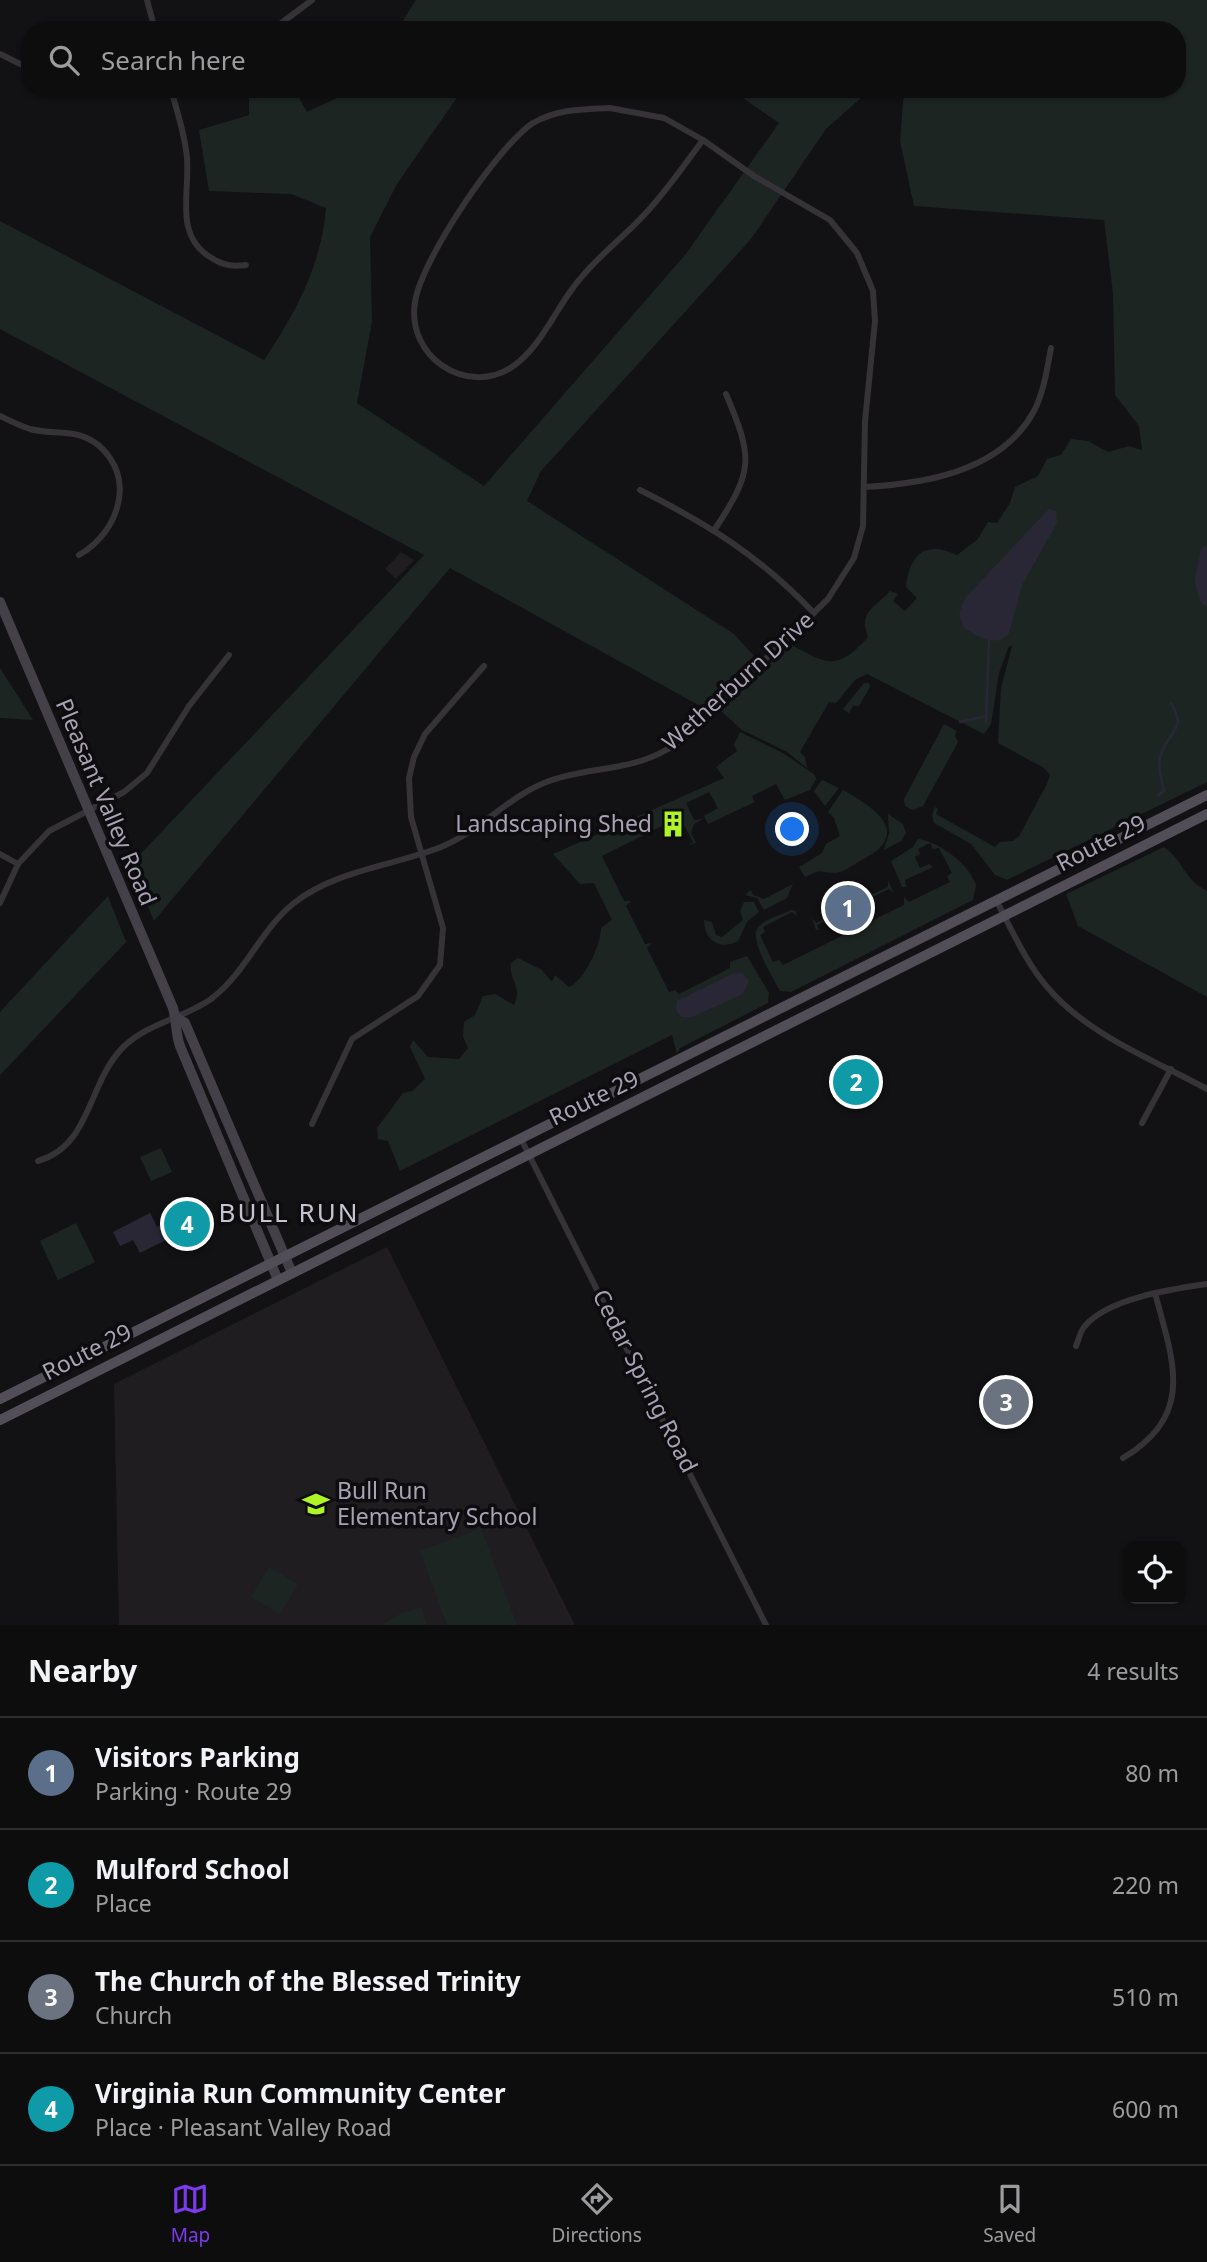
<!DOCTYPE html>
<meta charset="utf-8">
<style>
:root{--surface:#0e0d0e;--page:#1c1b1c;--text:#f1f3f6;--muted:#9b9c9e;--line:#2e2d2e;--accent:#7c3aed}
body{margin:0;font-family:"Noto Sans",sans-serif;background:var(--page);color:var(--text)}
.controls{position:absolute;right:21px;bottom:21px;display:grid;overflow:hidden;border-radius:14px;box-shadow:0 2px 5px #0004}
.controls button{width:63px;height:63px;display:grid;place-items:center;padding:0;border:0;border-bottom:2px solid var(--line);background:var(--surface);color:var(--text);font:35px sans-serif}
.you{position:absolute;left:793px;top:830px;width:24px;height:24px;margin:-18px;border:5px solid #fff;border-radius:50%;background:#1a73e8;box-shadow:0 0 0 10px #1a73e833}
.badge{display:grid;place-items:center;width:46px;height:46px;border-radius:50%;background:var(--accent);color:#fff;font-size:23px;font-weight:700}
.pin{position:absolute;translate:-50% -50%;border:4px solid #fff;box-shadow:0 2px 7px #0006}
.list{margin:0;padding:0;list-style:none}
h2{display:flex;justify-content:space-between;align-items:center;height:91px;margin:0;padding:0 28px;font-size:30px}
h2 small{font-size:23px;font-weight:400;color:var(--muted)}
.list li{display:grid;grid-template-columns:46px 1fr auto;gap:21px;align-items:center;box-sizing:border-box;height:112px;padding:0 28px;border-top:2px solid var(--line)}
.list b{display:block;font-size:26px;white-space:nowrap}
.list p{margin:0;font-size:23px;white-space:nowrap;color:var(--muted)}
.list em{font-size:23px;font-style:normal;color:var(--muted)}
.icon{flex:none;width:38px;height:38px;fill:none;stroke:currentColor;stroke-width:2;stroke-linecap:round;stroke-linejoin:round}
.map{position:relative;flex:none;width:1207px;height:1625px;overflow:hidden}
.search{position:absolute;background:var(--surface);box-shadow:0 2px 5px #0004;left:21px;right:21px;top:21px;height:77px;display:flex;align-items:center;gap:18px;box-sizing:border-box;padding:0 24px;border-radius:28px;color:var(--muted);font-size:26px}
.sheet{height:539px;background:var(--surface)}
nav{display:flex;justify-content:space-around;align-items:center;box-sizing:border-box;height:98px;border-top:2px solid var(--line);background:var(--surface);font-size:19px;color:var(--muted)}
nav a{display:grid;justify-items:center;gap:4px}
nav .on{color:var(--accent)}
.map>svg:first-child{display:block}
</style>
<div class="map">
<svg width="1207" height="1625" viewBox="0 0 1207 1625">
<rect width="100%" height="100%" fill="#121113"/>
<g fill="#1f1d20">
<polygon points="401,552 414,560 396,579 385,569"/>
<polygon points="387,1247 575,1625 119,1625 114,1384"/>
</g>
<g fill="#1d2523">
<path d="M416,0H1207V782L1007,880L995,875L971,844L934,823L932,815L935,807L938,809L936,814L995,847L1000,842L1013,841L1019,836L1047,784L1050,775L1044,768L998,743L1001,688L1012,646H1009L999,673L991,724L984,734L867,674L855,680L836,703L829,702L800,752L805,757L807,768L787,752L742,730L721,711L790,644C828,665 837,671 868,637C858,611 874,609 890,591L898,594L893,601L905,611L917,598L906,587C910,554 924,540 957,555L977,540L988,522L997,523L1010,503L1015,487L1038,476L1047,459L1061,455L1071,439L1088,441L1108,452L1129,446L1142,450L1139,426L1115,395L1113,293L1104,220L914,206L900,141L904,89H1177V30H397Z"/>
<path d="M259,89H294L307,112L356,89H463L397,184L370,237L372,321L357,403L484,486L685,255L779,123L730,89H871L826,129L751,239L541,471L527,501L734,634L754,656L702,707L450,568L154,921L131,864L424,555L0,329V221L264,360C296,312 321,266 326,208L291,194L209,191L199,130L249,115V93Z"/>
<polygon points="0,668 33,720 0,718"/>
<polygon points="864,683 869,683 870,687 859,706 853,706 849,713 843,709"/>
<polygon points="944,724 957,731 955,736 958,742 923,806 913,810 905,806 904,799"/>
<path d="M740,732L783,753L815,775L816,779L810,790L785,800L776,784L752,796L755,802L708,824L704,816L718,808L709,792L686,803L694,820L703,819L694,824L691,833L696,843L689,845L693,842L680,817L602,856L624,901H631L626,906L645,944L652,943L647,948L669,992L675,990L679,994L730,968V962L747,956L769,993L768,1003L680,1048L677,1054L672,1035L400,1171L388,1141L378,1139L377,1128L403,1093L412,1091L425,1079L410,1047L413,1040L428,1057L459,1059L468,1048L463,1037L464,1022L475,1015L483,996L495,994L514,1005C523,986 508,979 511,963L518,958L542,970L552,982L555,975L569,987C584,981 601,945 601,928L612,920L594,883L580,884L553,854L724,778L716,767L737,751L734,745Z"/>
<polygon points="822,780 839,788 825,806 814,791"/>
<path d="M843,790C875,808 915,834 860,861C854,864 843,873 836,873C819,873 823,868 805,877L799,867L822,853L826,844L840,836L834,818L828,812Z"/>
<polygon points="888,814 903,824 906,833 901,841 884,850 889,833"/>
<path d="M918,839C937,841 969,863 976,885L973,900L791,992L780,991C774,979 750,941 757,929C762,920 781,915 791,910L796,911L797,916L792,912L763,927L765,932L760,935L773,962L779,960L783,965L860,927L858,921L863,925L904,905V897L909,902L950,882L947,876L952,873L939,848L933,849L930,843L918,849L920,854L915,857L920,868L929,864L933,867L905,880L906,887H902L891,861L913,847Z"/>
<path d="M1164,847C1185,862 1182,878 1207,891V997L1078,926L1066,894Z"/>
<polygon points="888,881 894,893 889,889 854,906 854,913 849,908 817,925 819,930 816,930 812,918 816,923 848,906 847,901 852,904 888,887"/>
<polygon points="793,884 787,898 764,910 757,898 745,895 751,890 753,895 764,899"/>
<polygon points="108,896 126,942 0,1075 0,1012"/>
<path d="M744,902H754L759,912L747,922L738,941C720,951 704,940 704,920L712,922L716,935L722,937L743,920L740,911Z"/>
<polygon points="161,1148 172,1172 151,1181 140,1157"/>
<polygon points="76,1223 95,1262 58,1280 40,1241"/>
<polygon points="481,1528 517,1625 447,1625 420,1551"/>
<polygon points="269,1567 298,1584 280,1614 251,1597"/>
<polygon points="422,1607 426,1625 382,1625 402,1613"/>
</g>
<g fill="#292736">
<path d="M1049,509L1056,511L1057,523L1022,585L1009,633C997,649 978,636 964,628L959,613L966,597Z"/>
<polygon points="742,973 749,981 743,994 692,1017 682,1017 676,1011 677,1001 732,974"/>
<polygon points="150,1213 157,1227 169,1221 176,1235 140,1253 133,1240 120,1246 113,1232"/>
</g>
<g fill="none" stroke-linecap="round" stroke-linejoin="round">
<g stroke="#292736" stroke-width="2.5">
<polyline points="960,722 986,716"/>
<polyline points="986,723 989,640"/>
<path d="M1158,795L1164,791C1162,780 1158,770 1160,758C1165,733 1189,731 1171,703"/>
</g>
<polyline stroke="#292736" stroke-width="14" points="1207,553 1202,581 1207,599"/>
<g stroke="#353238" stroke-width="6">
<polyline points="147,0 155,30"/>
<polyline points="272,30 312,0"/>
<polyline points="0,54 30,69"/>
<path d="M171,89C177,112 185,134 187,158C190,192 174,235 210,257C222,265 232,267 246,265"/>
<path d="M610,108L664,118L703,140C684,165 666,192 644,215C624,237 599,255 580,279C557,305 542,347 512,367C466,397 406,356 415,302C421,260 498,146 533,123C557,109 583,109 610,108Z"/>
<path d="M0,416C10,421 20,426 30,429C45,433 60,432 74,434C104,440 124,469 119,499C115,523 100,543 79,555"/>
<path d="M864,487C925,484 1002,471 1034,411C1044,392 1047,369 1051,348"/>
<path d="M640,490C711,526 758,555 814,613"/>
<path d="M715,529C754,470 753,458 726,394"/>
<polyline points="0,854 18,864"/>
<path d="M996,900C1012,930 1026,963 1048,988C1088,1035 1154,1060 1207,1089"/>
<polyline points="0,903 18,864 49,831 124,792 147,773 189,706 229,655"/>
<polyline points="1142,1123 1171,1069"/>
<polyline points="312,1124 352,1039 418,996 440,965 443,928 411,817 409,778 414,757 425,734 484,666"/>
<polyline points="521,1139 766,1625"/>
<path d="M38,1161C88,1147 88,1090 117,1054C141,1024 181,1020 211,999C246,973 260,930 294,903C336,870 393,866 441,847C481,831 508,796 549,781C588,767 630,771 666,750C688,738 704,718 721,701C757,667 793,633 828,599L854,558L863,526L865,421L875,321L873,291L857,253L830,220L754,176L703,140"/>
<path d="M1076,1346C1079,1339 1080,1331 1085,1326C1108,1298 1173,1289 1207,1284"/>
<path d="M1123,1458C1196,1415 1173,1361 1155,1293"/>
</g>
<g stroke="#434048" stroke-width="10">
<path d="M0,602L173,1008C177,1021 175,1032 180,1046L278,1280"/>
<polyline points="176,1017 185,1023 292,1273"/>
</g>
<g stroke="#524e57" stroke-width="10">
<polyline points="0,1399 1207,795"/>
<polyline points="0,1420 1207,814"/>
</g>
</g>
<defs>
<g id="building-bare" transform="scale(2.1)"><path d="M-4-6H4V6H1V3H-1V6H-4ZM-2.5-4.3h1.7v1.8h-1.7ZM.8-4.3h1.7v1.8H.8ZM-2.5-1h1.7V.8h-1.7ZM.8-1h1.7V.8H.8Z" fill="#aff427" stroke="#0d0c0e" stroke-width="2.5" paint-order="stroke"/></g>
<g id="school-bare" transform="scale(2.1)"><path d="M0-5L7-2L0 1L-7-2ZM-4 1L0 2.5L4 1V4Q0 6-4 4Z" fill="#aff427" stroke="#0d0c0e" stroke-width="2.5" paint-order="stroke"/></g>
</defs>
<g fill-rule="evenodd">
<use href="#building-bare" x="673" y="824"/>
<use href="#school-bare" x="316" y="1504"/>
</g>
<g text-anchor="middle" stroke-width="7" stroke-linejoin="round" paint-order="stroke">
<g font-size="23" fill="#a9a2b4" stroke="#0d0c0e">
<text transform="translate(738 681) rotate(-42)" y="8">Wetherburn Drive</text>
<text transform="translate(106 802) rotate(67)" y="8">Pleasant Valley Road</text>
<text transform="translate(1101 843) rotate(-27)" y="8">Route 29</text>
<text transform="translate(594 1098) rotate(-26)" y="8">Route 29</text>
<text transform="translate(87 1352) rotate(-27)" y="8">Route 29</text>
<text transform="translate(645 1381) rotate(63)" y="8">Cedar Spring Road</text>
</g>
<g font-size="23" fill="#a9a2b4" stroke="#0d0c0e" text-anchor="end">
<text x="652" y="832">Landscaping Shed</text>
<text x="337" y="1499" text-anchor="start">Bull Run<tspan x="337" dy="26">Elementary School</tspan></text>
</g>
<g font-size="26" letter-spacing="2" fill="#c8c3d0" stroke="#0d0c0e">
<text x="289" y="1222">BULL RUN</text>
</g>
</g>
</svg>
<div class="controls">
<button><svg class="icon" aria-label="locate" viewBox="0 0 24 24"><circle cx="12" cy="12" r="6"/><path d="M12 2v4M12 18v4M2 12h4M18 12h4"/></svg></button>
</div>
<div class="you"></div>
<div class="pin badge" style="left:848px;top:908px;background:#5c6f8a">1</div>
<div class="pin badge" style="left:856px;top:1082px;background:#0f9aa8">2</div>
<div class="pin badge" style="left:1006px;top:1402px;background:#6b7280">3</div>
<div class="pin badge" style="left:187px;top:1224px;background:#0f9aa8">4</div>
<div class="search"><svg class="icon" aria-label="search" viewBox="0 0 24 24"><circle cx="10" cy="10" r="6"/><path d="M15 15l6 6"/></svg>Search here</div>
</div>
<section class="sheet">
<h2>Nearby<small>4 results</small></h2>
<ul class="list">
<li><span class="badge" style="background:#5c6f8a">1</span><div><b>Visitors Parking</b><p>Parking · Route 29</p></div><em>80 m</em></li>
<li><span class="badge" style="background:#0f9aa8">2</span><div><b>Mulford School</b><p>Place</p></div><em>220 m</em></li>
<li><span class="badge" style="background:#6b7280">3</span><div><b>The Church of the Blessed Trinity</b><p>Church</p></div><em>510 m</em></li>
<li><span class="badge" style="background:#0f9aa8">4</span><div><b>Virginia Run Community Center</b><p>Place · Pleasant Valley Road</p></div><em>600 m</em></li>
</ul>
</section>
<nav>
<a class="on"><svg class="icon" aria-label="map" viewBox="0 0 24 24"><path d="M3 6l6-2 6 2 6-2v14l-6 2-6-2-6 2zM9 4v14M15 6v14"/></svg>Map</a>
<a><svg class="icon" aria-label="directions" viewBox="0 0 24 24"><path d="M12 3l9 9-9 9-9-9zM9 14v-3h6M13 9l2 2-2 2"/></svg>Directions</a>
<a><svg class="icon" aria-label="saved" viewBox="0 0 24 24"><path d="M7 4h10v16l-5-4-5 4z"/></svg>Saved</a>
</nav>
